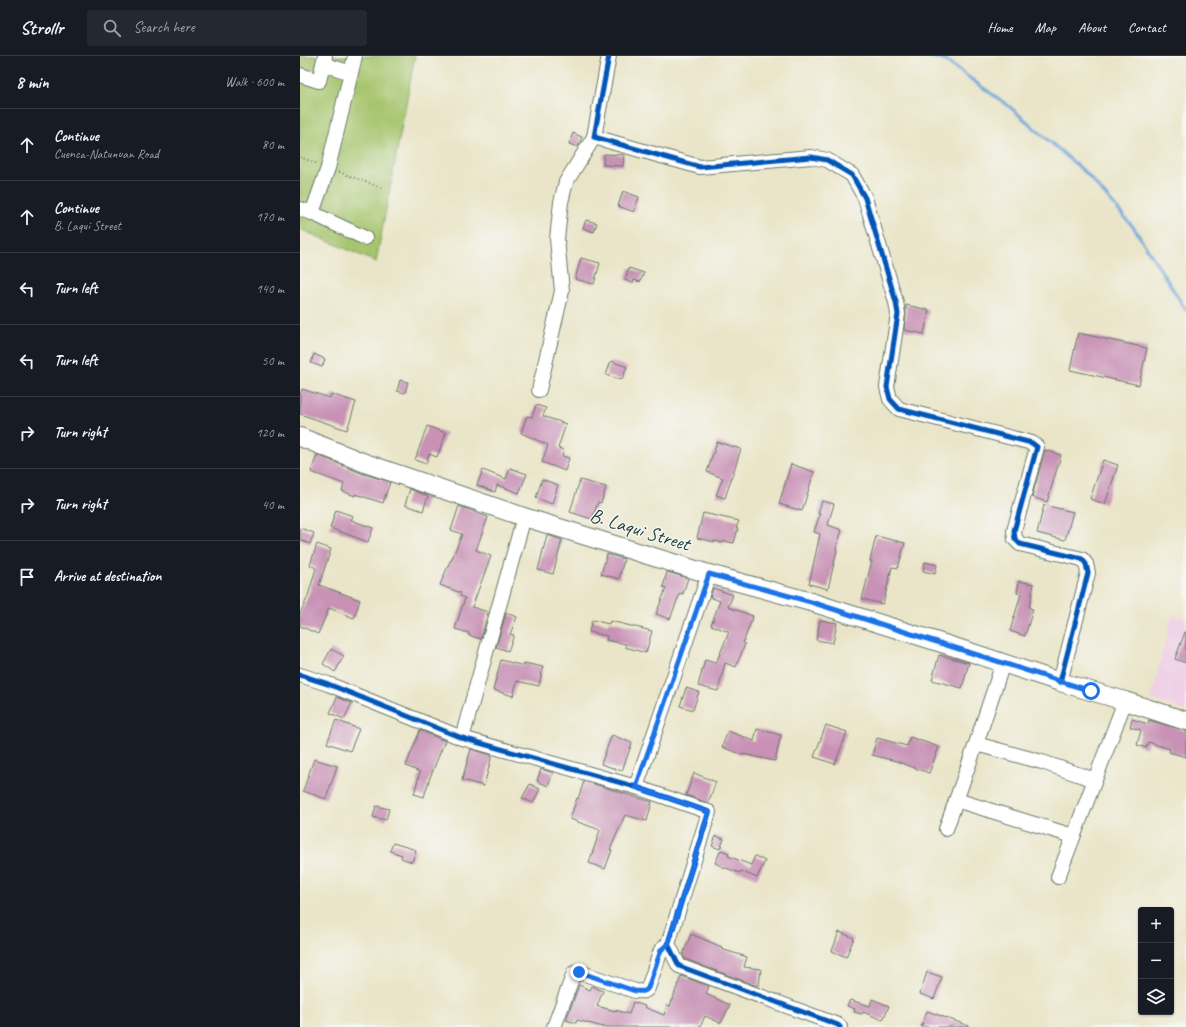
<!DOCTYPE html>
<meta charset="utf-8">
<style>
:root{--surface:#171b24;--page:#242831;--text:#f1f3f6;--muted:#9ea1a6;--line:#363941}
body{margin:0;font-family:Caveat,sans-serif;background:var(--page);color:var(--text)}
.controls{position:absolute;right:12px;bottom:12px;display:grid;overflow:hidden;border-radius:4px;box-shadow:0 1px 3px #0004}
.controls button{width:36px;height:36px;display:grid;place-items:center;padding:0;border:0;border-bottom:1px solid var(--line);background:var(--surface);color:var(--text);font:20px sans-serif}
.stop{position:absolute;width:12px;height:12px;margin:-9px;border:3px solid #1a73e8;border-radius:50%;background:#fff}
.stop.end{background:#1a73e8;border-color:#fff;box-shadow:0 1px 4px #0008}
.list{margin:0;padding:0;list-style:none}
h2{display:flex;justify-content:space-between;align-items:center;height:52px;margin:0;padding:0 16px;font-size:17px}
h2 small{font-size:13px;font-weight:400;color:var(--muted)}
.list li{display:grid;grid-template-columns:26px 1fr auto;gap:12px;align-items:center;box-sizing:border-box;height:72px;padding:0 16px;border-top:1px solid var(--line)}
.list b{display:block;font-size:15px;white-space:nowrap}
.list p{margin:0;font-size:13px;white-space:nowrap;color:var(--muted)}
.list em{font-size:13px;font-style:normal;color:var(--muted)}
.icon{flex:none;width:22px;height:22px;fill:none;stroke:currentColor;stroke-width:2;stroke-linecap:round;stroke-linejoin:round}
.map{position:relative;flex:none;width:886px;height:971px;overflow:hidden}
header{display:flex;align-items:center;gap:24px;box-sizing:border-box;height:56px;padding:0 20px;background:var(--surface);border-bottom:1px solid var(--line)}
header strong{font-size:19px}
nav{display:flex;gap:22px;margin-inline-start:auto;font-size:14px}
.search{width:280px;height:36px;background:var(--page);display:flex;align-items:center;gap:10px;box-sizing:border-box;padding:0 14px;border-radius:4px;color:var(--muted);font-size:15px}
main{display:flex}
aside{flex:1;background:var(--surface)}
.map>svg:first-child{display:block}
</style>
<header>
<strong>Strollr</strong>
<div class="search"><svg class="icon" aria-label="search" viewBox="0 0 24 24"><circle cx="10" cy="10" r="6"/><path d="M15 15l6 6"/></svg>Search here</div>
<nav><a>Home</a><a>Map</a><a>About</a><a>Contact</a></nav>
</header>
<main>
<aside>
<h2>8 min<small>Walk · 600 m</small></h2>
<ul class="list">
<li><svg class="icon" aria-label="ahead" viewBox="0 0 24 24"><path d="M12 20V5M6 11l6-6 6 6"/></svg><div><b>Continue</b><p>Cuenca-Natunuan Road</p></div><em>80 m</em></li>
<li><svg class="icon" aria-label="ahead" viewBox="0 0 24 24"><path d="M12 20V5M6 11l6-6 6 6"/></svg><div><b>Continue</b><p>B. Laqui Street</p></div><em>170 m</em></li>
<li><svg class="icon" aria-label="left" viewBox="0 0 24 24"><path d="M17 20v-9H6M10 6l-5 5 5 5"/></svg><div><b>Turn left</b></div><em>140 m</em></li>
<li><svg class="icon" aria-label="left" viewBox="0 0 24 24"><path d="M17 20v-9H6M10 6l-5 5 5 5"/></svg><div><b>Turn left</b></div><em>50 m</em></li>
<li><svg class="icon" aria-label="right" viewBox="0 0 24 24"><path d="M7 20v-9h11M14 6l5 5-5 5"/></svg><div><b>Turn right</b></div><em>120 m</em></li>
<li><svg class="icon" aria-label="right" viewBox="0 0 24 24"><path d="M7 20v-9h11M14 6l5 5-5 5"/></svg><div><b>Turn right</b></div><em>40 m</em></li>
<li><svg class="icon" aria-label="arrive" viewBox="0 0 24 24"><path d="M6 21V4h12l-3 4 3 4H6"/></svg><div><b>Arrive at destination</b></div></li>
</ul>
</aside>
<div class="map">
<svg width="886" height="971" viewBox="0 0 886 971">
<rect width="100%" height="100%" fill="#f6f6f2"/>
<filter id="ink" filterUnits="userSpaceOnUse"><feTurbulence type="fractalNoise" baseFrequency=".025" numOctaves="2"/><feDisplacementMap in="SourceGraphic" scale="8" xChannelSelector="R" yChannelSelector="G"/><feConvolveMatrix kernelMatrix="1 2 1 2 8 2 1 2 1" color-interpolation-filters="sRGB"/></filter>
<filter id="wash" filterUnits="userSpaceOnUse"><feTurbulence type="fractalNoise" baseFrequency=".012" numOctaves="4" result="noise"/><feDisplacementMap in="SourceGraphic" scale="16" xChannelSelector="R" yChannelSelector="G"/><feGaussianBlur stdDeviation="0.9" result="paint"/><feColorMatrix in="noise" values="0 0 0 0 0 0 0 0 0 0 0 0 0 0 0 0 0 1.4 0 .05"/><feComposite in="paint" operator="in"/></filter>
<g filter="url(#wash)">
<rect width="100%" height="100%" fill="#eae5c8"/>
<polygon fill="#efd0e6" points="872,559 886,563 886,655 851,643"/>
<polygon fill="#a6c56d" stroke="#628150" points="0,0 115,0 76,206 0,173"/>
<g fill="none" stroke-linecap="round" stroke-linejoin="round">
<polyline stroke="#69a2d8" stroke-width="3" points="628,0 646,5 710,51 786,117 834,172 886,254"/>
</g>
<g id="blocks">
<g fill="#c891b5">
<polygon points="273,77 282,81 278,91 269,88"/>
<polygon points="304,98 324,99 323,110 303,109"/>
<polygon points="323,135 339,141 334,156 318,150"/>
<polygon points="286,164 297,167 294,176 283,172"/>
<polygon points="281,202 300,207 294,228 275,223"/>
<polygon points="329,212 344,217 340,226 334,224 333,227 325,224"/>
<polygon points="606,249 629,254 624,278 604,274 606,259"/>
<polygon points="778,277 847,292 839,329 770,314"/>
<polygon points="14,298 25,303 22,311 11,307"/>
<polygon points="311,305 327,311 322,324 306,319"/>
<polygon points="100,324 108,326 105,337 97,335"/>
<polygon points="2,333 30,342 31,338 56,346 47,374 0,358 0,338"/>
<polygon points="236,349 246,352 243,360 266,368 258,392 264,394 262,400 269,402 265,415 242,406 248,389 221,377 227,360 232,361"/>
<polygon points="127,370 146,377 137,401 129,398 126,408 115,404"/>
<polygon points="417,386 441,393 425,442 416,439 423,422 407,416"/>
<polygon points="745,394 761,399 747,446 732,441"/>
<polygon points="17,399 61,417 90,426 83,447 55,438 55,440 42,435 44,428 11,416"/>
<polygon points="803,404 818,409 805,448 790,443"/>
<polygon points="491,408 514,416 502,455 479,448"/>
<polygon points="210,412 227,418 219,437 197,429 195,436 177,429 183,414 206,423"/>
<polygon points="242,423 258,429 252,448 236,442"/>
<polygon points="280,424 306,431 301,447 298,446 292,463 270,456"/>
<polygon points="110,433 128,440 123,455 105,449"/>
<polygon points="522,445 534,448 528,469 542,474 536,493 537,494 528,533 509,528 520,478 514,476 520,458 518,458"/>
<polygon points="744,449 773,456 765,484 737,477"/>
<polygon points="159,450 188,461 176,494 191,500 172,551 188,556 181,583 168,579 169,577 155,573 165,542 160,540 161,537 140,529 150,505 151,505 162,478 151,474"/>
<polygon points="36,454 53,460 51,464 73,472 68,486 30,472"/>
<polygon points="403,457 439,465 436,472 438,472 434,487 424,485 423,487 415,485 415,486 397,482"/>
<polygon points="0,472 14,477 10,488 0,484"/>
<polygon points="247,479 262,484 253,518 238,514"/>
<polygon points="576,480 605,487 598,512 592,511 583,548 562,543 572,505 570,505"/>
<polygon points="17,488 31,493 19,529 60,544 54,562 29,552 18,578 0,570 0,558 8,540 16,512 10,509"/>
<polygon points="307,498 324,503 319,523 301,518"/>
<polygon points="625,506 637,509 635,518 623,515"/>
<polygon points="367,516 388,522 383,538 380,537 370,563 356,558 366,532 363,531"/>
<polygon points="719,525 734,528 729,552 733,553 725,580 710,575 721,538 717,537"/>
<polygon points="413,532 433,539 428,551 453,560 443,587 445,588 436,611 425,607 418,635 398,630 405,604 416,607 429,576 411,569 420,545 410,541"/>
<polygon points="206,557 217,561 210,578 214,579 208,595 196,591"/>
<polygon points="292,564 309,568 310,565 352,575 346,597 325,591 326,588 306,584 307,580 289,576"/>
<polygon points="520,564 537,567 533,587 516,584"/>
<polygon points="885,576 886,576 886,607 875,603"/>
<polygon points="31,593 44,600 35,616 23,608"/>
<polygon points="639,599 669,607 662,632 632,624"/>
<polygon points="201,604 224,610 224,607 243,611 239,630 217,625 213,640 193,634"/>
<polygon points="386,632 399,636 393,654 380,650"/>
<polygon points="37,641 52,647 44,663 30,657"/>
<polygon points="832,663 848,668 849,664 886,675 886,701 869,696 870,693 848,686 846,692 837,689 841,674 830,671"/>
<polygon points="36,664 59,673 50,695 27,687"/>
<polygon points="526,669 547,676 535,708 514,701"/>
<polygon points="457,673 481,679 475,705 443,698 443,699 422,691 428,675 454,685"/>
<polygon points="120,674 145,685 129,724 124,741 114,738 120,716 106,710"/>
<polygon points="312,679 332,687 322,715 301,708"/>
<polygon points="610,681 639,691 629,717 596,705 572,699 577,682 607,690"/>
<polygon points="171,693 192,699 184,730 162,724"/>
<polygon points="14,703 37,710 26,743 3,735"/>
<polygon points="241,713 253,717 248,730 237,725"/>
<polygon points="394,717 416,726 408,747 386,739"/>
<polygon points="284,725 352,746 347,765 325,759 310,794 312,794 305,813 289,807 300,774 270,763 277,742 278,743"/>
<polygon points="230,728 240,733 233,747 222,742"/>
<polygon points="76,750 89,753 86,764 73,761"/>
<polygon points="416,780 424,783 420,793 412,790"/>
<polygon points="93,787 116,794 112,806 101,802 102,799 90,795"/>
<polygon points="421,794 429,797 428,800 451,809 455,800 465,805 457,822 441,815 440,817 423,811 415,807"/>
<polygon points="539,876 554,882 546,901 532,895"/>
<polygon points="391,878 422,891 421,893 447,901 444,911 461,913 459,929 454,929 385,903 383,898"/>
<polygon points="627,916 642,921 634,943 620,938"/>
<polygon points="381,920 409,930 406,938 430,949 421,967 405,960 400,971 303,971 277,964 276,967 266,964 279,929 290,934 292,930 303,935 297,950 315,955 315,954 329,958 333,946 345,950 344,951 364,959 367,949 370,950"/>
<polygon points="572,943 589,950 583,964 563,956 562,958 554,956 555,953 547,950 550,944 570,950"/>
<polygon points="627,955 669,970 669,971 621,971"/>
</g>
</g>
</g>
<g filter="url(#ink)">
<use href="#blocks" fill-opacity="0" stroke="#667868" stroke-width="1"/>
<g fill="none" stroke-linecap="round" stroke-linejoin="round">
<g stroke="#667868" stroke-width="16">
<g id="minor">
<polyline points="309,0 294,81 400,111 511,101 527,104 552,119 565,142 596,246 598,258 587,331 590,343 599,353 732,387 737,391 714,475 715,483 720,488 782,503 786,508 788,517 760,626"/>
<polyline points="23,8 51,17"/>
<polyline points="0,19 19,25 25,0"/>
<polyline points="0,153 12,157 65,182"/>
<polyline points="12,157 28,112 55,0"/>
<polyline points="239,334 262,235 257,183 261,146 266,126 294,81"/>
<polyline points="0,619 28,628 162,682 336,731 409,756 368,888 379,910 538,969 540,971"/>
<polyline points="162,682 224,461"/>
<polyline points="676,688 742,706 795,724"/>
<polyline points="336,731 409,518"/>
<polyline points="656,744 773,780"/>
<polyline points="646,773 676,688 703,607"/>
<polyline points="758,821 825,645"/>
<path d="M254,971L274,917L279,916L335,935C341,935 345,937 348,932L361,894L368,888"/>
</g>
</g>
<g stroke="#667868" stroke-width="20">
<polyline id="major" points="0,381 65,407 224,461 409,518 511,546 670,596 760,626 825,645 886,665"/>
</g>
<g stroke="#667868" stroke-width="2" stroke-dasharray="1 3" stroke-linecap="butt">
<polyline points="0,101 18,108"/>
<polyline points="39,116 82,132"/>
</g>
<use href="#minor" stroke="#fff" stroke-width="14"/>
<use href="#major" stroke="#fff" stroke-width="18"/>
<g stroke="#f6f6f2" stroke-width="8">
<g id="cycleway">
<polyline points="309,0 294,81 400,111 511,101 527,104 552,119 565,142 596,246 598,258 587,331 590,343 599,353 732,387 737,391 714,475 715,483 720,488 782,503 786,508 788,517 760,626"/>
<polyline points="0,619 28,628 162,682 336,731 409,756 368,888 379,910 538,969 540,971"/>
</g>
</g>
<use href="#cycleway" stroke="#0057b8" stroke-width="5"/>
</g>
</g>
<g fill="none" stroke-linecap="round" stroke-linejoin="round" filter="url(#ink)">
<path stroke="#1a73e8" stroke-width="5" d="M279,916L335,935C341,935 345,937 348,932L361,894L368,888L409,756L336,731L409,518L511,546L791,635"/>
</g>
<g text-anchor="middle" stroke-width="3" stroke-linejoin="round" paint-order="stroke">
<g font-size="20" fill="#1f3d34" stroke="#f6f6f2">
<text transform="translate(340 473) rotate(17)" y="7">B. Laqui Street</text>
</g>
</g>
</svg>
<div class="controls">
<button>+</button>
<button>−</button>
<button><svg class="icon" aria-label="layers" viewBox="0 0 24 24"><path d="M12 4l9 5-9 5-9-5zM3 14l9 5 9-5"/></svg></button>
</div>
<div class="stop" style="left:791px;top:635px"></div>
<div class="stop end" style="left:279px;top:916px"></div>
</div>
</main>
